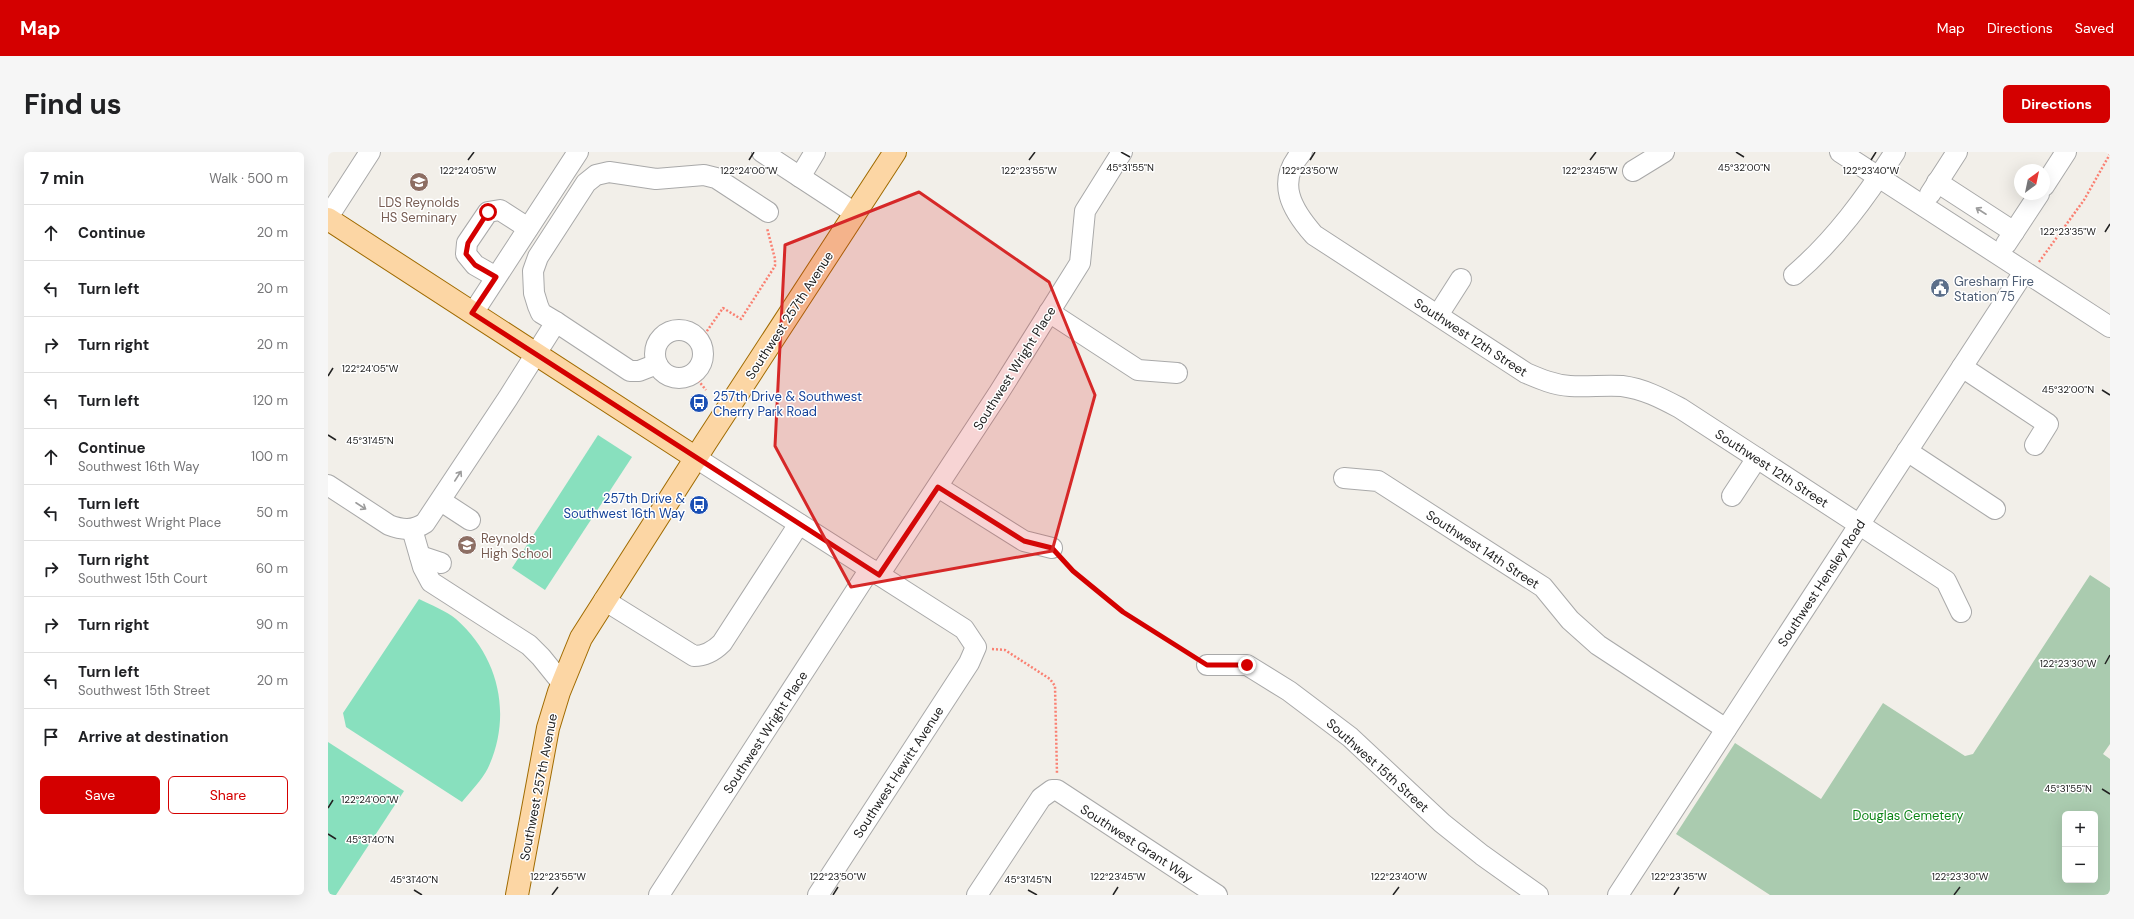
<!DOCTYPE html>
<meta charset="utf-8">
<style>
:root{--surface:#fff;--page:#f6f6f6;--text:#202124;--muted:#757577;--line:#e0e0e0;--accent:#d40000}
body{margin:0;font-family:"DM Sans",sans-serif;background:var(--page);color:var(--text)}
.controls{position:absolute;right:12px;bottom:12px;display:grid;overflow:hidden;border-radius:6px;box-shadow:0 4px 16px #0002}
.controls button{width:36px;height:36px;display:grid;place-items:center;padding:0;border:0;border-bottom:1px solid var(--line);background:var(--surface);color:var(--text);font:20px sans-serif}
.compass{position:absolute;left:1686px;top:12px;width:36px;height:36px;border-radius:50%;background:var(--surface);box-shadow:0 4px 16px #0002;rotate:33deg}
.stop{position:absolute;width:12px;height:12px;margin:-9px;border:3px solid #d40000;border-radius:50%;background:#fff}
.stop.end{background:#d40000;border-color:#fff;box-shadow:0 1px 4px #0008}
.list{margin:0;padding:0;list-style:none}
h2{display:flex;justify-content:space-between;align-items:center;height:52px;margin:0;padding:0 16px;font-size:17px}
h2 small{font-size:13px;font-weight:400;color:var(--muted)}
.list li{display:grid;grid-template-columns:26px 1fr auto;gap:12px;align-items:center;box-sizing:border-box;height:56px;padding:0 16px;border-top:1px solid var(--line)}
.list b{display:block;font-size:15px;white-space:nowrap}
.list p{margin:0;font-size:13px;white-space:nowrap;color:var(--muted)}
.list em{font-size:13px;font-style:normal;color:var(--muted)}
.actions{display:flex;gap:8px;padding:12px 16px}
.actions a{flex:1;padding:9px 0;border:1px solid var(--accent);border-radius:6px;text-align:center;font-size:14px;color:var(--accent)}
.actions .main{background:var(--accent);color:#fff}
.icon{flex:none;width:22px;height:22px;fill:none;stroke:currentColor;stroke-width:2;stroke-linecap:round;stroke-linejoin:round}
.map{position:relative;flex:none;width:1782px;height:743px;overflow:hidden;border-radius:6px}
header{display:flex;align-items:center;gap:24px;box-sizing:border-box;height:56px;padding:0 20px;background:var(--accent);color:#fff}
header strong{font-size:19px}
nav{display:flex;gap:22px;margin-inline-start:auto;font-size:14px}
.intro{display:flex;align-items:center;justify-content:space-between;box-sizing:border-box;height:96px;padding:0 24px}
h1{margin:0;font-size:28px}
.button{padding:10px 18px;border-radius:6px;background:var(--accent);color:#fff;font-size:14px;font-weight:700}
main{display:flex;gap:24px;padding:0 24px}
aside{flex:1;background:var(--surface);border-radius:6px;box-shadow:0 4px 16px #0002}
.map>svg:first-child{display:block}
</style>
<header>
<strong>Map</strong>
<nav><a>Map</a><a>Directions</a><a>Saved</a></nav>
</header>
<div class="intro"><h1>Find us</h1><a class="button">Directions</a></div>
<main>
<aside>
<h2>7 min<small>Walk · 500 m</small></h2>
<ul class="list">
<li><svg class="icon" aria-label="ahead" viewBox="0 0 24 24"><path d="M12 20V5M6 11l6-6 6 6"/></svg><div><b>Continue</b></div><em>20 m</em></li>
<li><svg class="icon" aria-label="left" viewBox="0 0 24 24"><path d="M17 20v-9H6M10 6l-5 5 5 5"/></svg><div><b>Turn left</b></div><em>20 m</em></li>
<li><svg class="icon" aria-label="right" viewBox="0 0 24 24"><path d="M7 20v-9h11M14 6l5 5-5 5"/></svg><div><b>Turn right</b></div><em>20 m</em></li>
<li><svg class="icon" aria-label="left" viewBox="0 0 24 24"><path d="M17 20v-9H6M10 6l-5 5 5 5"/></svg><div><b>Turn left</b></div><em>120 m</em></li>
<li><svg class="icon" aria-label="ahead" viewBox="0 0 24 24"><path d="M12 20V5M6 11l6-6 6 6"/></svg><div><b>Continue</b><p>Southwest 16th Way</p></div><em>100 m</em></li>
<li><svg class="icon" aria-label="left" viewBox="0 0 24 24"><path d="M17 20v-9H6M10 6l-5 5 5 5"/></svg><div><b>Turn left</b><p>Southwest Wright Place</p></div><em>50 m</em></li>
<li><svg class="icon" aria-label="right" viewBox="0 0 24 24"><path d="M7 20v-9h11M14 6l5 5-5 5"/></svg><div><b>Turn right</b><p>Southwest 15th Court</p></div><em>60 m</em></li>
<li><svg class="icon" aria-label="right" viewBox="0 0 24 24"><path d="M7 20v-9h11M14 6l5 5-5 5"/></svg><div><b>Turn right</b></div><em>90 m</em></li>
<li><svg class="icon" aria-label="left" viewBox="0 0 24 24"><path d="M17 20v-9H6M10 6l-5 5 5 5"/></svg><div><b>Turn left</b><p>Southwest 15th Street</p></div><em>20 m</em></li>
<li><svg class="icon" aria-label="arrive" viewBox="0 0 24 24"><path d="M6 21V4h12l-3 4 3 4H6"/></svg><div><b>Arrive at destination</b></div></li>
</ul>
<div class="actions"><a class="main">Save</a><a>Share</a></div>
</aside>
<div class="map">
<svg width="1782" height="743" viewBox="0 0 1782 743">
<rect width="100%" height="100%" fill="#f2efe9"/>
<path fill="#aacbaf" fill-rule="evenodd" d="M1762,423L1782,436V592L1775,602L1782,607V743H1442L1348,682L1407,591L1493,647L1555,551L1637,604L1645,602ZM1737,662H1767V728H1737Z"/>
<g fill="#88e0be">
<polygon points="270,283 304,305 217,438 184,416"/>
<path d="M91,447C103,453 118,459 128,467C172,506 184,564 160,616C154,628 142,640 134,650L18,575L15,561Z"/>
<polygon points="0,590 76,639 8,743 0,743"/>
</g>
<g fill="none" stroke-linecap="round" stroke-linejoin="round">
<g stroke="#a9a9a9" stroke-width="22">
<g id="minor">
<polyline points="434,0 527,61"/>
<path d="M974,0C947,30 964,58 986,83L1198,221C1212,227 1226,233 1242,234C1259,235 1277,233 1294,234C1316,237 1333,246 1352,256L1618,429L1633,460"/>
<polyline points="1512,0 1782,175"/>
<polyline points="1305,19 1336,0"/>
<polyline points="472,25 487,0"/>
<polyline points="1609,30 1686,80"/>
<polyline points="1716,34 1738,0"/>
<polyline points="1602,42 1629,0"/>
<polyline points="0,65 42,0"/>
<polyline points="1678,92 1711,42"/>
<path d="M1466,123C1507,88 1538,45 1567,0"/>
<polyline points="168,125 147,113 138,102 139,91 160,60 172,58 200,76"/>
<polyline points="721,160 810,218 849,221"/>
<polyline points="145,161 250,0"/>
<polyline points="1110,163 1133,127"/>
<polyline points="228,170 213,161 210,154 206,141 205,119 210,105 258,31 268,23 281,20 328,27 376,23 388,26 440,60"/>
<circle cx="351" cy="202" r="24"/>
<polyline points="1634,215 1720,272 1707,293"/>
<polyline points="1579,299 1667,357"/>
<polyline points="368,306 636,477 648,495 641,511 490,743"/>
<polyline points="1016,326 1050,329 1215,435 1242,468 1270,493 1398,577"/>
<path d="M0,333L61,373C74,378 85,379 97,371L180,246L228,170L302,219H311L329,212"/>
<polyline points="610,335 696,389 724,396"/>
<polyline points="1404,344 1429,306"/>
<polyline points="113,349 142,368"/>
<polyline points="84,377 95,415 103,430 201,493 213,505 234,531"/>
<polyline points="92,404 113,411"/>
<polyline points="551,423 670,242 752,111 757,59 794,0"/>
<path d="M276,448L366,504C378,504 386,499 394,491L471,372"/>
<polyline points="879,513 919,513 961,539 1022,585 1114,671 1154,703 1210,743"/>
<polyline points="331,743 542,417"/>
<polyline points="649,743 713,646 724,638 729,638 889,743"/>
<polyline points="1290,743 1696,120"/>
</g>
</g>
<g stroke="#a06b00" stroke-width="24">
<g id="major">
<polyline points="0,67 368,306"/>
<polyline points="189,743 220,576 231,540 253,486 378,290 567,0"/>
</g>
</g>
<g stroke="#fa8072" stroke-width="2.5" stroke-dasharray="2 2" stroke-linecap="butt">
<polyline points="1711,110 1756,48 1782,2"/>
<polyline points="372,189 395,156 413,167 447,114 447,107 439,76"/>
<polyline points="365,222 378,238"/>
<path d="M734,407C772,448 820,476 866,505"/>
<polyline points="664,497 677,498 722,527 727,534 729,622"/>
</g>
<use href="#minor" stroke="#fff" stroke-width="20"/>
<use href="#major" stroke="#fcd6a4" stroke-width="22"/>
</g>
<defs><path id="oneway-shaft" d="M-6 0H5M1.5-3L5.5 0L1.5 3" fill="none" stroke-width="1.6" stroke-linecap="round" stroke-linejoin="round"/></defs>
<g stroke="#9c9c9c">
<use href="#oneway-shaft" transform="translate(1653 59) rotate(-147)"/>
<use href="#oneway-shaft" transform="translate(130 324) rotate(-57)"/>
<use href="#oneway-shaft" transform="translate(33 354) rotate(33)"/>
</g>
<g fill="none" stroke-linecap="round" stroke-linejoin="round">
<polyline stroke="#d40000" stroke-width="5" points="160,60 140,91 138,102 147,113 168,125 144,161 551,423 610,335 696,389 724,396 745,419 795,460 879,513 919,513"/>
</g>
<path fill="#d62828" fill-opacity="0.2" stroke="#d62828" stroke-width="3" stroke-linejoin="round" d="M591,40L721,130L767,243L724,399L523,435L447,294L457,93Z"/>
<path fill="none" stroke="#222" stroke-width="1.5" d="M793,0L802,5M1408,0L1416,5M140,8L146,0M421,8L426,0M701,8L707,0M982,8L987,0M1262,8L1268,0M1543,8L1548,0M1777,80L1782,72M0,224L5,216M1774,238L1782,243M0,283L8,288M1777,512L1782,503M1774,637L1782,642M0,656L5,648M0,682L8,687M86,738L94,743M700,738L709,743M224,743L230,735M505,743L510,735M785,743L790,735M1065,743L1071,735M1346,743L1351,735M1626,743L1632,735"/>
<defs>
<g id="school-disc" transform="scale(1)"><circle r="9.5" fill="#8d6e63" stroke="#fff"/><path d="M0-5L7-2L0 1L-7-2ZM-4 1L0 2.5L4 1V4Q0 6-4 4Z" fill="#fff"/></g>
<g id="civic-disc" transform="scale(1)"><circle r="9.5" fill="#5c6f8a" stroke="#fff"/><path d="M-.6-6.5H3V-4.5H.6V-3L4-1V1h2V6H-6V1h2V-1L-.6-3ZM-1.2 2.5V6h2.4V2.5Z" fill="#fff"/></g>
<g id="bus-disc" transform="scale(1)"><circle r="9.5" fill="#1a4fb4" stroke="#fff"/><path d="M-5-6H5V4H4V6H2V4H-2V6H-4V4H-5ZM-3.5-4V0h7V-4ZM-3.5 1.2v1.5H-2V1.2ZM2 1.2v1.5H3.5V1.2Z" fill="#fff"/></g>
</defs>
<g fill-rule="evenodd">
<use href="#school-disc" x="91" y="30"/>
<use href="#civic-disc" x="1612" y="136"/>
<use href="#bus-disc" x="371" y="251"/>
<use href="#bus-disc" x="371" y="353"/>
<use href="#school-disc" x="139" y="393"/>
</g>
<g text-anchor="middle" stroke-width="3" stroke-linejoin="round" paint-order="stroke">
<g font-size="13" fill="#785e54" stroke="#fff">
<text x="91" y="55">LDS Reynolds<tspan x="91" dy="15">HS Seminary</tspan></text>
<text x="153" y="391" text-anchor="start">Reynolds<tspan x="153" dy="15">High School</tspan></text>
</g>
<g font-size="13" fill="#4e5e75" stroke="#fff" text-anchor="start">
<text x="1626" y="134">Gresham Fire<tspan x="1626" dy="15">Station 75</tspan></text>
</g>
<g font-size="13" fill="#222" stroke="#fff">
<text transform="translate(461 163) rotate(-57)" y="5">Southwest 257th Avenue</text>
<text transform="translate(1143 185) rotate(33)" y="5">Southwest 12th Street</text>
<text transform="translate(686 216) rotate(-58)" y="5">Southwest Wright Place</text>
<text transform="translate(1444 316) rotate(33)" y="5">Southwest 12th Street</text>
<text transform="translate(1155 397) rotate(33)" y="5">Southwest 14th Street</text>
<text transform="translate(1493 431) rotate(-57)" y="5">Southwest Hensley Road</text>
<text transform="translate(437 580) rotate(-57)" y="5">Southwest Wright Place</text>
<text transform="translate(1050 613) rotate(42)" y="5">Southwest 15th Street</text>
<text transform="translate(570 620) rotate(-57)" y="5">Southwest Hewitt Avenue</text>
<text transform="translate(210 635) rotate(-79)" y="5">Southwest 257th Avenue</text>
<text transform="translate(809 691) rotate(33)" y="5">Southwest Grant Way</text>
</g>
<g font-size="13" fill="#164399" stroke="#fff" text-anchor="start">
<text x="385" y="249">257th Drive &amp; Southwest<tspan x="385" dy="15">Cherry Park Road</tspan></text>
<text x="357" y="351" text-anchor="end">257th Drive &amp;<tspan x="357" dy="15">Southwest 16th Way</tspan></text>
</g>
<g font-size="13" fill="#0c8416" stroke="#fff">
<text x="1580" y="668">Douglas Cemetery</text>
</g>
</g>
<g font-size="10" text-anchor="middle" fill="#222" stroke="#fff" stroke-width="3" stroke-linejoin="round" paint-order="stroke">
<text x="802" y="19">45°31'55"N</text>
<text x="1416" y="19">45°32'00"N</text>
<text x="1262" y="22">122°23'45"W</text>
<text x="1543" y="22">122°23'40"W</text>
<text x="140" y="22">122°24'05"W</text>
<text x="421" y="22">122°24'00"W</text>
<text x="701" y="22">122°23'55"W</text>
<text x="982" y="22">122°23'50"W</text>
<text x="1740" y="83">122°23'35"W</text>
<text x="42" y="220">122°24'05"W</text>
<text x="1740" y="241">45°32'00"N</text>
<text x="42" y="292">45°31'45"N</text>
<text x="1740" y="515">122°23'30"W</text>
<text x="1740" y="640">45°31'55"N</text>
<text x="42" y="651">122°24'00"W</text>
<text x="42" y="691">45°31'40"N</text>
<text x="230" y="728">122°23'55"W</text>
<text x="510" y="728">122°23'50"W</text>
<text x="790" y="728">122°23'45"W</text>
<text x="1071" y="728">122°23'40"W</text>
<text x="1351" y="728">122°23'35"W</text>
<text x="1632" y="728">122°23'30"W</text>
<text x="86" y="731">45°31'40"N</text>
<text x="700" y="731">45°31'45"N</text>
</g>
</svg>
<div class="controls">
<button>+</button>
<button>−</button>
</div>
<svg class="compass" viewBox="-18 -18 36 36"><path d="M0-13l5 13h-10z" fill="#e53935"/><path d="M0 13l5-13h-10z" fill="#757577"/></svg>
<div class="stop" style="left:160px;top:60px"></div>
<div class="stop end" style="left:919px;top:513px"></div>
</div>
</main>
